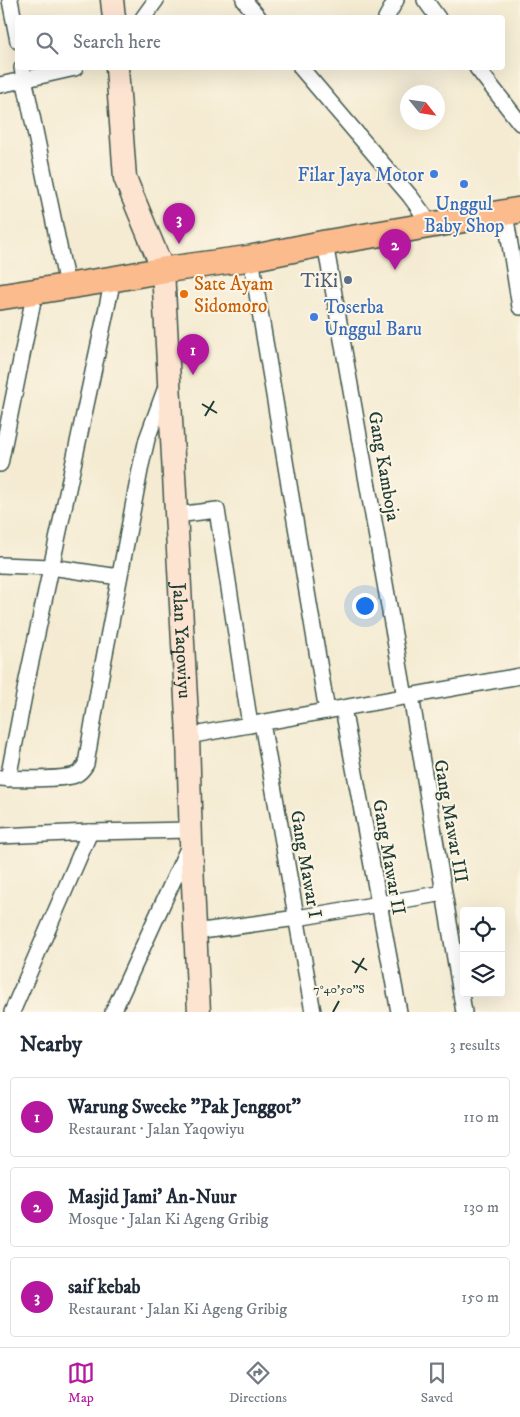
<!DOCTYPE html>
<meta charset="utf-8">
<style>
:root{--surface:#fff;--page:#f6f6f7;--text:#1f2937;--muted:#747a83;--line:#e0e1e3;--accent:#b5179e}
body{margin:0;font-family:"IM FELL DW Pica",serif;background:var(--page);color:var(--text)}
.controls{position:absolute;right:15px;bottom:15px;display:grid;overflow:hidden;border-radius:5px;box-shadow:0 5px 20px #0002}
.controls button{width:45px;height:45px;display:grid;place-items:center;padding:0;border:0;border-bottom:1px solid var(--line);background:var(--surface);color:var(--text);font:25px sans-serif}
.compass{position:absolute;left:400px;top:85px;width:45px;height:45px;border-radius:50%;background:var(--surface);box-shadow:0 5px 20px #0002;rotate:120deg}
.you{position:absolute;left:364px;top:605px;width:18px;height:18px;margin:-12px;border:4px solid #fff;border-radius:50%;background:#1a73e8;box-shadow:0 0 0 8px #1a73e833}
.badge{display:grid;place-items:center;width:32px;height:32px;border-radius:50%;background:var(--accent);color:#fff;font-size:16px;font-weight:700}
.pin{position:absolute;translate:-50% -41px;filter:drop-shadow(0 1px 2px #0008)}
.pin::after{content:'';position:absolute;top:26px;width:18px;height:15px;background:inherit;clip-path:polygon(0 0,100% 0,50% 100%)}
.list{margin:0;padding:0;list-style:none}
h2{display:flex;justify-content:space-between;align-items:center;height:65px;margin:0;padding:0 20px;font-size:21px}
h2 small{font-size:16px;font-weight:400;color:var(--muted)}
.list li{display:grid;grid-template-columns:32px 1fr auto;gap:15px;align-items:center;box-sizing:border-box;height:80px;margin:0 10px 10px;padding:0 10px;border:1px solid var(--line);border-radius:5px}
.list b{display:block;font-size:19px;white-space:nowrap}
.list p{margin:0;font-size:16px;white-space:nowrap;color:var(--muted)}
.list em{font-size:16px;font-style:normal;color:var(--muted)}
.icon{flex:none;width:28px;height:28px;fill:none;stroke:currentColor;stroke-width:2;stroke-linecap:round;stroke-linejoin:round}
.map{position:relative;flex:none;width:520px;height:1012px;overflow:hidden}
.search{position:absolute;background:var(--surface);box-shadow:0 5px 20px #0002;left:15px;right:15px;top:15px;height:55px;display:flex;align-items:center;gap:12px;box-sizing:border-box;padding:0 18px;border-radius:5px;color:var(--muted);font-size:19px}
.sheet{height:335px;background:var(--surface)}
nav{display:flex;justify-content:space-around;align-items:center;box-sizing:border-box;height:70px;border-top:1px solid var(--line);background:var(--surface);font-size:14px;color:var(--muted)}
nav a{display:grid;justify-items:center;gap:2px}
nav .on{color:var(--accent)}
.map>svg:first-child{display:block}
</style>
<div class="map">
<svg width="520" height="1012" viewBox="0 0 520 1012">
<rect width="100%" height="100%" fill="#fcf5e5"/>
<filter id="ink" filterUnits="userSpaceOnUse"><feTurbulence type="fractalNoise" baseFrequency=".02" numOctaves="2"/><feDisplacementMap in="SourceGraphic" scale="10" xChannelSelector="R" yChannelSelector="G"/><feConvolveMatrix kernelMatrix="1 2 1 2 8 2 1 2 1" color-interpolation-filters="sRGB"/></filter>
<filter id="wash" filterUnits="userSpaceOnUse"><feTurbulence type="fractalNoise" baseFrequency=".0096" numOctaves="4" result="noise"/><feDisplacementMap in="SourceGraphic" scale="20" xChannelSelector="R" yChannelSelector="G"/><feGaussianBlur stdDeviation="1.12" result="paint"/><feColorMatrix in="noise" values="0 0 0 0 0 0 0 0 0 0 0 0 0 0 0 0 0 1.4 0 .05"/><feComposite in="paint" operator="in"/></filter>
<g filter="url(#wash)">
<rect width="100%" height="100%" fill="#f4ebd2"/>
</g>
<g filter="url(#ink)">
<g fill="none" stroke-linecap="round" stroke-linejoin="round">
<g stroke="#3f574c" stroke-width="18">
<g id="street">
<polyline points="10,0 18,41"/>
<polyline points="244,0 259,18"/>
<polyline points="425,0 438,18"/>
<polyline points="143,18 156,0"/>
<polyline points="386,18 396,0"/>
<polyline points="22,68 67,285"/>
<polyline points="301,68 410,196 432,226"/>
<polyline points="477,68 520,123"/>
<polyline points="0,85 75,68"/>
<polyline points="505,213 520,307"/>
<polyline points="325,243 405,697"/>
<polyline points="251,258 327,711"/>
<polyline points="0,464 35,291"/>
<polyline points="176,515 217,510 250,725"/>
<polyline points="0,565 51,567 119,577"/>
<polyline points="411,696 464,1012"/>
<polyline points="343,708 399,1012"/>
<polyline points="262,723 313,1012"/>
<polyline points="188,736 520,676"/>
<path d="M0,778C16,779 61,780 75,775C80,773 83,769 86,764L102,669L141,465L147,439L166,387"/>
<polyline points="8,779 27,680 113,279"/>
<polyline points="0,836 90,832 191,830"/>
<polyline points="195,932 297,918 444,893"/>
<polyline points="12,1012 90,832"/>
<polyline points="113,1012 189,846"/>
</g>
</g>
<g stroke="#3f574c" stroke-width="25">
<g id="secondary">
<polyline points="112,0 114,18"/>
<path id="s1" d="M117,68L125,178L163,270L188,736L191,842L199,1012"/>
</g>
</g>
<g stroke="#3f574c" stroke-width="28">
<polyline id="primary" points="0,297 113,279 163,270 251,258 325,243 520,210"/>
</g>
<use href="#street" stroke="#fff" stroke-width="15"/>
<use href="#secondary" stroke="#fde4d1" stroke-width="22"/>
<use href="#primary" stroke="#fbbb8c" stroke-width="25"/>
</g>
</g>
<path fill="none" stroke="#1f3d34" stroke-width="2" d="M202,404L217,413M205,416L214,401M352,961L367,970M355,973L364,958M333,1012L339,1001"/>
<g fill="#3f7fe0" stroke="#fcf5e5" stroke-width="2">
<circle cx="434" cy="174" r="5"/>
<circle cx="464" cy="184" r="5"/>
<circle cx="314" cy="317" r="5"/>
</g>
<circle fill="#5c6f8a" stroke="#fcf5e5" stroke-width="2" cx="348" cy="280" r="5"/>
<circle fill="#e8710a" stroke="#fcf5e5" stroke-width="2" cx="184" cy="294" r="5"/>
<g text-anchor="middle" stroke-width="4" stroke-linejoin="round" paint-order="stroke">
<g font-size="19" fill="#366cbe" stroke="#fcf5e5" text-anchor="end">
<text x="424" y="181">Filar Jaya Motor</text>
<text x="464" y="210" text-anchor="middle">Unggul<tspan x="464" dy="22">Baby Shop</tspan></text>
<text x="324" y="313" text-anchor="start">Toserba<tspan x="324" dy="22">Unggul Baru</tspan></text>
</g>
<g font-size="19" fill="#4e5e75" stroke="#fcf5e5" text-anchor="end">
<text x="338" y="287">TiKi</text>
</g>
<g font-size="19" fill="#c56008" stroke="#fcf5e5" text-anchor="start">
<text x="194" y="290">Sate Ayam<tspan x="194" dy="22">Sidomoro</tspan></text>
</g>
<g font-size="19" fill="#1f3d34" stroke="#fcf5e5">
<text transform="translate(385 466) rotate(80)" y="7">Gang Kamboja</text>
<text dy="7" stroke="none"><textPath href="#s1" startOffset="581">Jalan Yaqowiyu</textPath></text>
<text transform="translate(452 821) rotate(80)" y="7">Gang Mawar III</text>
<text transform="translate(390 857) rotate(80)" y="7">Gang Mawar II</text>
<text transform="translate(307 864) rotate(80)" y="7">Gang Mawar I</text>
</g>
</g>
<g font-size="12" text-anchor="middle" fill="#1f3d34" stroke="#fcf5e5" stroke-width="4" stroke-linejoin="round" paint-order="stroke">
<text x="339" y="993">7°40'50"S</text>
</g>
</svg>
<div class="controls">
<button><svg class="icon" aria-label="locate" viewBox="0 0 24 24"><circle cx="12" cy="12" r="6"/><path d="M12 2v4M12 18v4M2 12h4M18 12h4"/></svg></button>
<button><svg class="icon" aria-label="layers" viewBox="0 0 24 24"><path d="M12 4l9 5-9 5-9-5zM3 14l9 5 9-5"/></svg></button>
</div>
<svg class="compass" viewBox="-18 -18 36 36"><path d="M0-13l5 13h-10z" fill="#e53935"/><path d="M0 13l5-13h-10z" fill="#747a83"/></svg>
<div class="you"></div>
<div class="pin badge" style="left:193px;top:375px">1</div>
<div class="pin badge" style="left:395px;top:270px">2</div>
<div class="pin badge" style="left:179px;top:244px">3</div>
<div class="search"><svg class="icon" aria-label="search" viewBox="0 0 24 24"><circle cx="10" cy="10" r="6"/><path d="M15 15l6 6"/></svg>Search here</div>
</div>
<section class="sheet">
<h2>Nearby<small>3 results</small></h2>
<ul class="list">
<li><span class="badge">1</span><div><b>Warung Sweeke &quot;Pak Jenggot&quot;</b><p>Restaurant · Jalan Yaqowiyu</p></div><em>110 m</em></li>
<li><span class="badge">2</span><div><b>Masjid Jami' An-Nuur</b><p>Mosque · Jalan Ki Ageng Gribig</p></div><em>130 m</em></li>
<li><span class="badge">3</span><div><b>saif kebab</b><p>Restaurant · Jalan Ki Ageng Gribig</p></div><em>150 m</em></li>
</ul>
</section>
<nav>
<a class="on"><svg class="icon" aria-label="map" viewBox="0 0 24 24"><path d="M3 6l6-2 6 2 6-2v14l-6 2-6-2-6 2zM9 4v14M15 6v14"/></svg>Map</a>
<a><svg class="icon" aria-label="directions" viewBox="0 0 24 24"><path d="M12 3l9 9-9 9-9-9zM9 14v-3h6M13 9l2 2-2 2"/></svg>Directions</a>
<a><svg class="icon" aria-label="saved" viewBox="0 0 24 24"><path d="M7 4h10v16l-5-4-5 4z"/></svg>Saved</a>
</nav>
